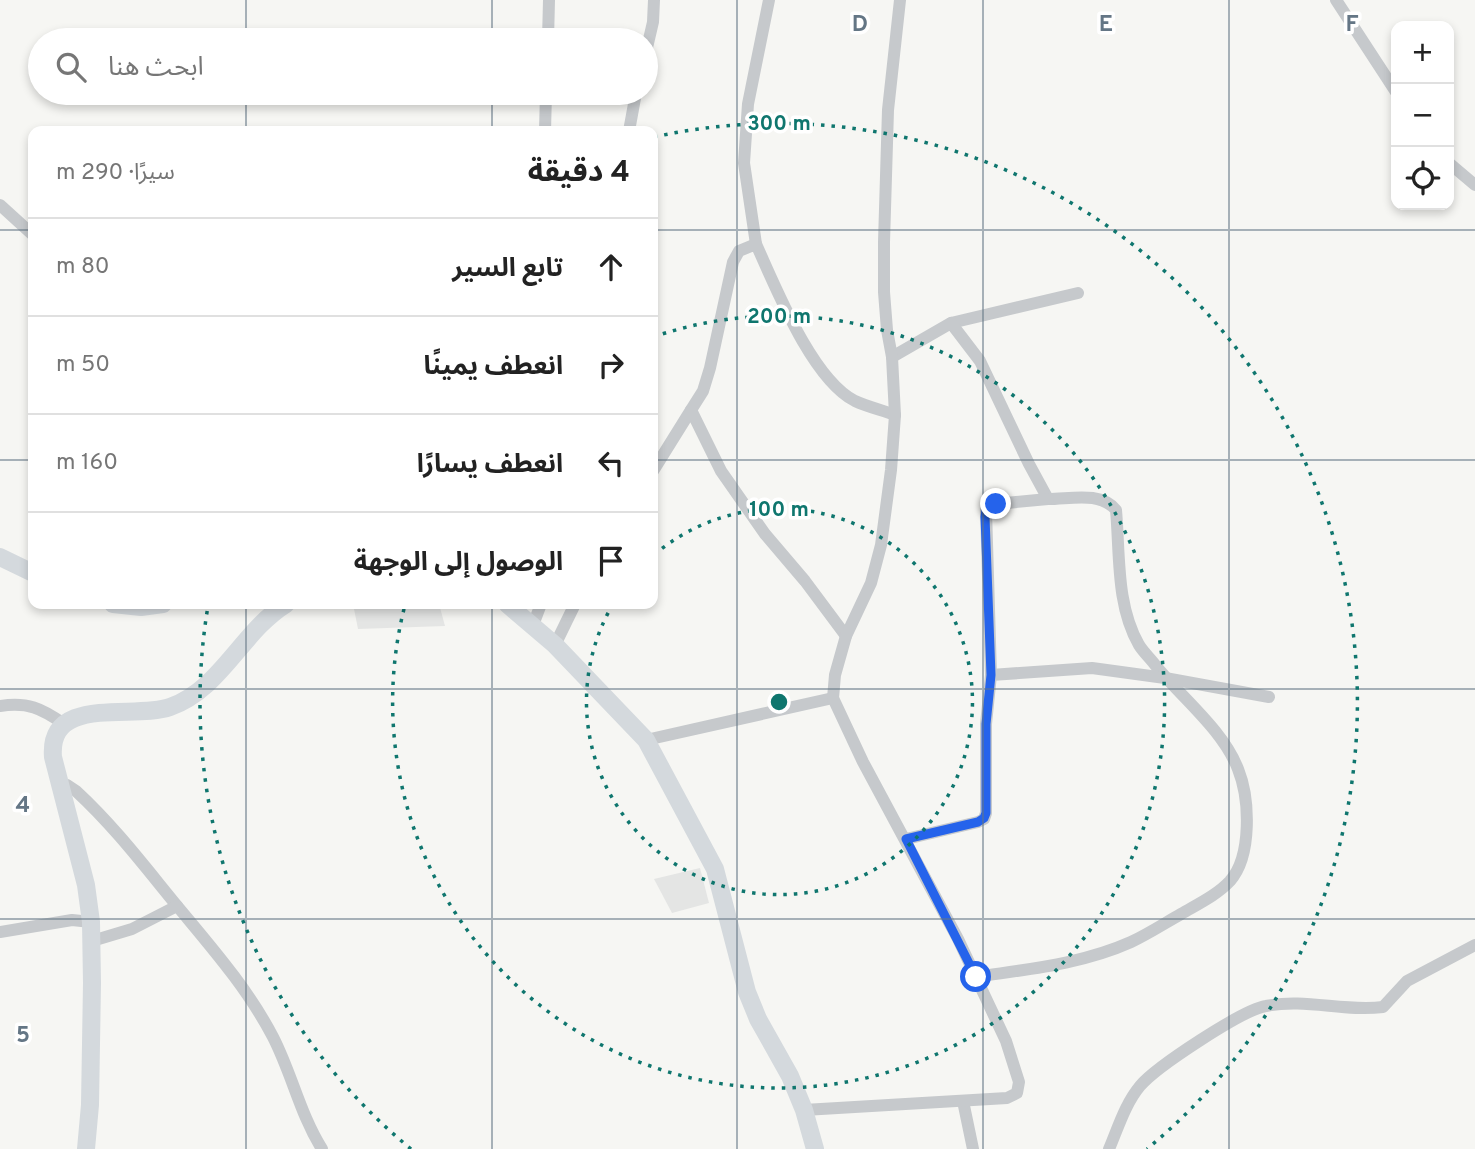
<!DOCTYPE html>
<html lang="ar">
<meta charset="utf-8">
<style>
:root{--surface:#fff;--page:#f2f2f2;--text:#222;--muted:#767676;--line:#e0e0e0}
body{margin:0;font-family:Overpass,"Noto Sans Arabic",sans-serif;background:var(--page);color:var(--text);direction:rtl}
.controls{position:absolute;right:21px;top:21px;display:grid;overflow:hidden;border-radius:14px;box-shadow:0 4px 10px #0003}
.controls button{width:63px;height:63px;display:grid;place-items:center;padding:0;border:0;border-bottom:2px solid var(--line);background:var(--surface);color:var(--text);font:35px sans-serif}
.stop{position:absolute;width:21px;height:21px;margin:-16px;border:5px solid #2563eb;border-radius:50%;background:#fff}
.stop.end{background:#2563eb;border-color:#fff;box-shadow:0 2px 7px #0008}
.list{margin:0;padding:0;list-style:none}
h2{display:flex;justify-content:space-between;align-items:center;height:91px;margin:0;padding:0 28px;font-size:30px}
h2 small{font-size:23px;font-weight:400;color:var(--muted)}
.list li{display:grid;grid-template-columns:46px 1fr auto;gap:21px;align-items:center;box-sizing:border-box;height:98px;padding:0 28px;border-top:2px solid var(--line)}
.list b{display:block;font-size:26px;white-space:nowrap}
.list em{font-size:23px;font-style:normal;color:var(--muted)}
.icon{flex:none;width:38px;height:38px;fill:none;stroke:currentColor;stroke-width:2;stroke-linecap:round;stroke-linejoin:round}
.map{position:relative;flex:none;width:1475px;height:1149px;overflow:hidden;direction:ltr}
.search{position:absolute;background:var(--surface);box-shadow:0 4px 10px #0003;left:28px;top:28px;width:630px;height:77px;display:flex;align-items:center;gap:18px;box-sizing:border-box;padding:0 24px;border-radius:38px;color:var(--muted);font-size:26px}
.panel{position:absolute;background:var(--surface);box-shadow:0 4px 10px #0003;left:28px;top:126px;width:630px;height:483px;border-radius:14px;direction:rtl}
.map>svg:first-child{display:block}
</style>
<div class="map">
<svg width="1475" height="1149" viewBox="0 0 1475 1149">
<rect width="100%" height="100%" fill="#f6f6f3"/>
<g fill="#e4e5e4">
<polygon points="353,604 439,604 445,626 358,629"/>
<polygon points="700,868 709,903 672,913 654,879"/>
</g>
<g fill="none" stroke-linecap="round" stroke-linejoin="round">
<g stroke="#c6c9cc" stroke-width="12">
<polyline points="1336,0 1396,92"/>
<polyline points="548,40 549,0"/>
<polyline points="646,52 653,22 654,0"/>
<polyline points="545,131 546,93"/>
<polyline points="629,131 636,93"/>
<polyline points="1449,163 1475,185"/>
<polyline points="0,205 33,235"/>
<polyline points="756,244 744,163 748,104 769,0"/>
<polyline points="951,323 1078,293"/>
<path d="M892,357L951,323L980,361L1029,464L1048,499C1071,499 1100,491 1116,510C1120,555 1116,605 1139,645C1144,653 1151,659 1156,666C1182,698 1223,730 1238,769C1250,799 1252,856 1230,881C1217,895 1198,904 1181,914C1165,923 1148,934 1131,942C1082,964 1028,969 976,977"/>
<path d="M691,410L703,391L710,368L733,262L739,251L756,244C776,288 812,379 855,401C868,407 882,410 895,415"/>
<polyline points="653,471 691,410 721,471 765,534 805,581 846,636"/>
<polyline points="533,625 541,604"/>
<polyline points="555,645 575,604"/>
<polyline points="991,675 986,510 996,504 1048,499"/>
<path d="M0,706C28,702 41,708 64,724"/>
<polyline points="646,740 833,698"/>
<path d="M62,787L67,785L76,791C115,827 145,867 178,907C212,948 248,989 273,1037C292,1074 300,1114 322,1149"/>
<polyline points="906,839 978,822 984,819 986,813 986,724 991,675 1092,668 1165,678 1269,697"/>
<polyline points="0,932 72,920 91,922"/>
<polyline points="92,941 132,929 177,906"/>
<polyline points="963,1101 973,1149"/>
<polyline points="804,1110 1007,1098 1017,1093 1019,1082 1006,1041 958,939 863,762 833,698 835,675 846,636 871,583 881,545 891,470 895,415 892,357 887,330 884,292 884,242 888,110 900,0"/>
<path d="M1109,1149C1118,1128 1125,1104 1140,1086C1156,1067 1242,1010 1266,1006C1305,998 1344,1012 1383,1007L1407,981L1475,945"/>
</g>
<g stroke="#d4d9dd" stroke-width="18">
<polyline points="0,557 33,573"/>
<polyline points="113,604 141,607 163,604"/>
<polyline points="507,604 555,645 646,740 715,869 747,992 758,1019 790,1076 804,1110 815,1149"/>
<path d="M86,1149L90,1105L92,983L91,922L86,885L53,757C48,694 134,720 170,707C221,689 242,631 286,604"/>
</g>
</g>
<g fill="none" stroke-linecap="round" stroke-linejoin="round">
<polyline stroke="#2563eb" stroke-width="9" points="976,977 906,839 978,822 984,818 986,813 986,724 991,675 985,517 986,510 996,504"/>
</g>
<path fill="none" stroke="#647685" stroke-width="2" stroke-opacity="0.55" d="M246,0V40M492,0V40M737,0V1149M983,0V1149M1229,0V1149M246,93V131M492,93V131M0,230H33M653,230H1475M0,460H33M653,460H1475M246,604V1149M492,604V1149M0,689H1475M0,919H1475"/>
<g fill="none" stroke="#0f766e" stroke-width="3.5" stroke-dasharray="3.5 7">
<path d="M654 555A193 193 0 1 1 613 604"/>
<path d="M653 337A386 386 0 1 1 405 605"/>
<path d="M411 1149A579 579 0 0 1 208 606M654 137A579 579 0 0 1 1147 1149"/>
</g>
<g font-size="23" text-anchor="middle" font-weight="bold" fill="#647685" stroke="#fff" stroke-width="7" stroke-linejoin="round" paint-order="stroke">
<text x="860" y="31">D</text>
<text x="1106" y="31">E</text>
<text x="1352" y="31">F</text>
<text x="23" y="812">4</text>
<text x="23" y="1042">5</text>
</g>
<circle cx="779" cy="702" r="10" fill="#0f766e" stroke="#fff" stroke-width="3.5"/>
<g font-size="21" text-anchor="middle" font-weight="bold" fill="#0f766e" stroke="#fff" stroke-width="7" stroke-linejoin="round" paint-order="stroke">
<text x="779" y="130">300 m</text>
<text x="779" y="323">200 m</text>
<text x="779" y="516">100 m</text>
</g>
</svg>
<div class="controls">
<button>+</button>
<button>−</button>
<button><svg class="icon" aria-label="locate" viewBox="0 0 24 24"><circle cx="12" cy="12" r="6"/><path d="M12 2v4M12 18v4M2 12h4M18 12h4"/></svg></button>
</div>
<div class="stop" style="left:976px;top:977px"></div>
<div class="stop end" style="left:996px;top:504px"></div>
<div class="search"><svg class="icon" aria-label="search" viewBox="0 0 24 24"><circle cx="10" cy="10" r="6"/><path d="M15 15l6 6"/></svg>ابحث هنا</div>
<section class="panel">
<h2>4 دقيقة<small>سيرًا · 290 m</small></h2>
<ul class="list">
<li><svg class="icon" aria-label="ahead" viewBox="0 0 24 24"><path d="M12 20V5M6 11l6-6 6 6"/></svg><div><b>تابع السير</b></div><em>80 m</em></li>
<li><svg class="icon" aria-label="right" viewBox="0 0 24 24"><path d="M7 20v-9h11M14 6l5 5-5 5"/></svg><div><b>انعطف يمينًا</b></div><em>50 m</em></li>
<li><svg class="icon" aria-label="left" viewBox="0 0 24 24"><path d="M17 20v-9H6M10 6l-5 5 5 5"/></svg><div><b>انعطف يسارًا</b></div><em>160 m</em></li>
<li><svg class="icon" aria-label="arrive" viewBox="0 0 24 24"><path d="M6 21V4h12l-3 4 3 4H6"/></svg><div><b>الوصول إلى الوجهة</b></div></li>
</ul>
</section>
</div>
